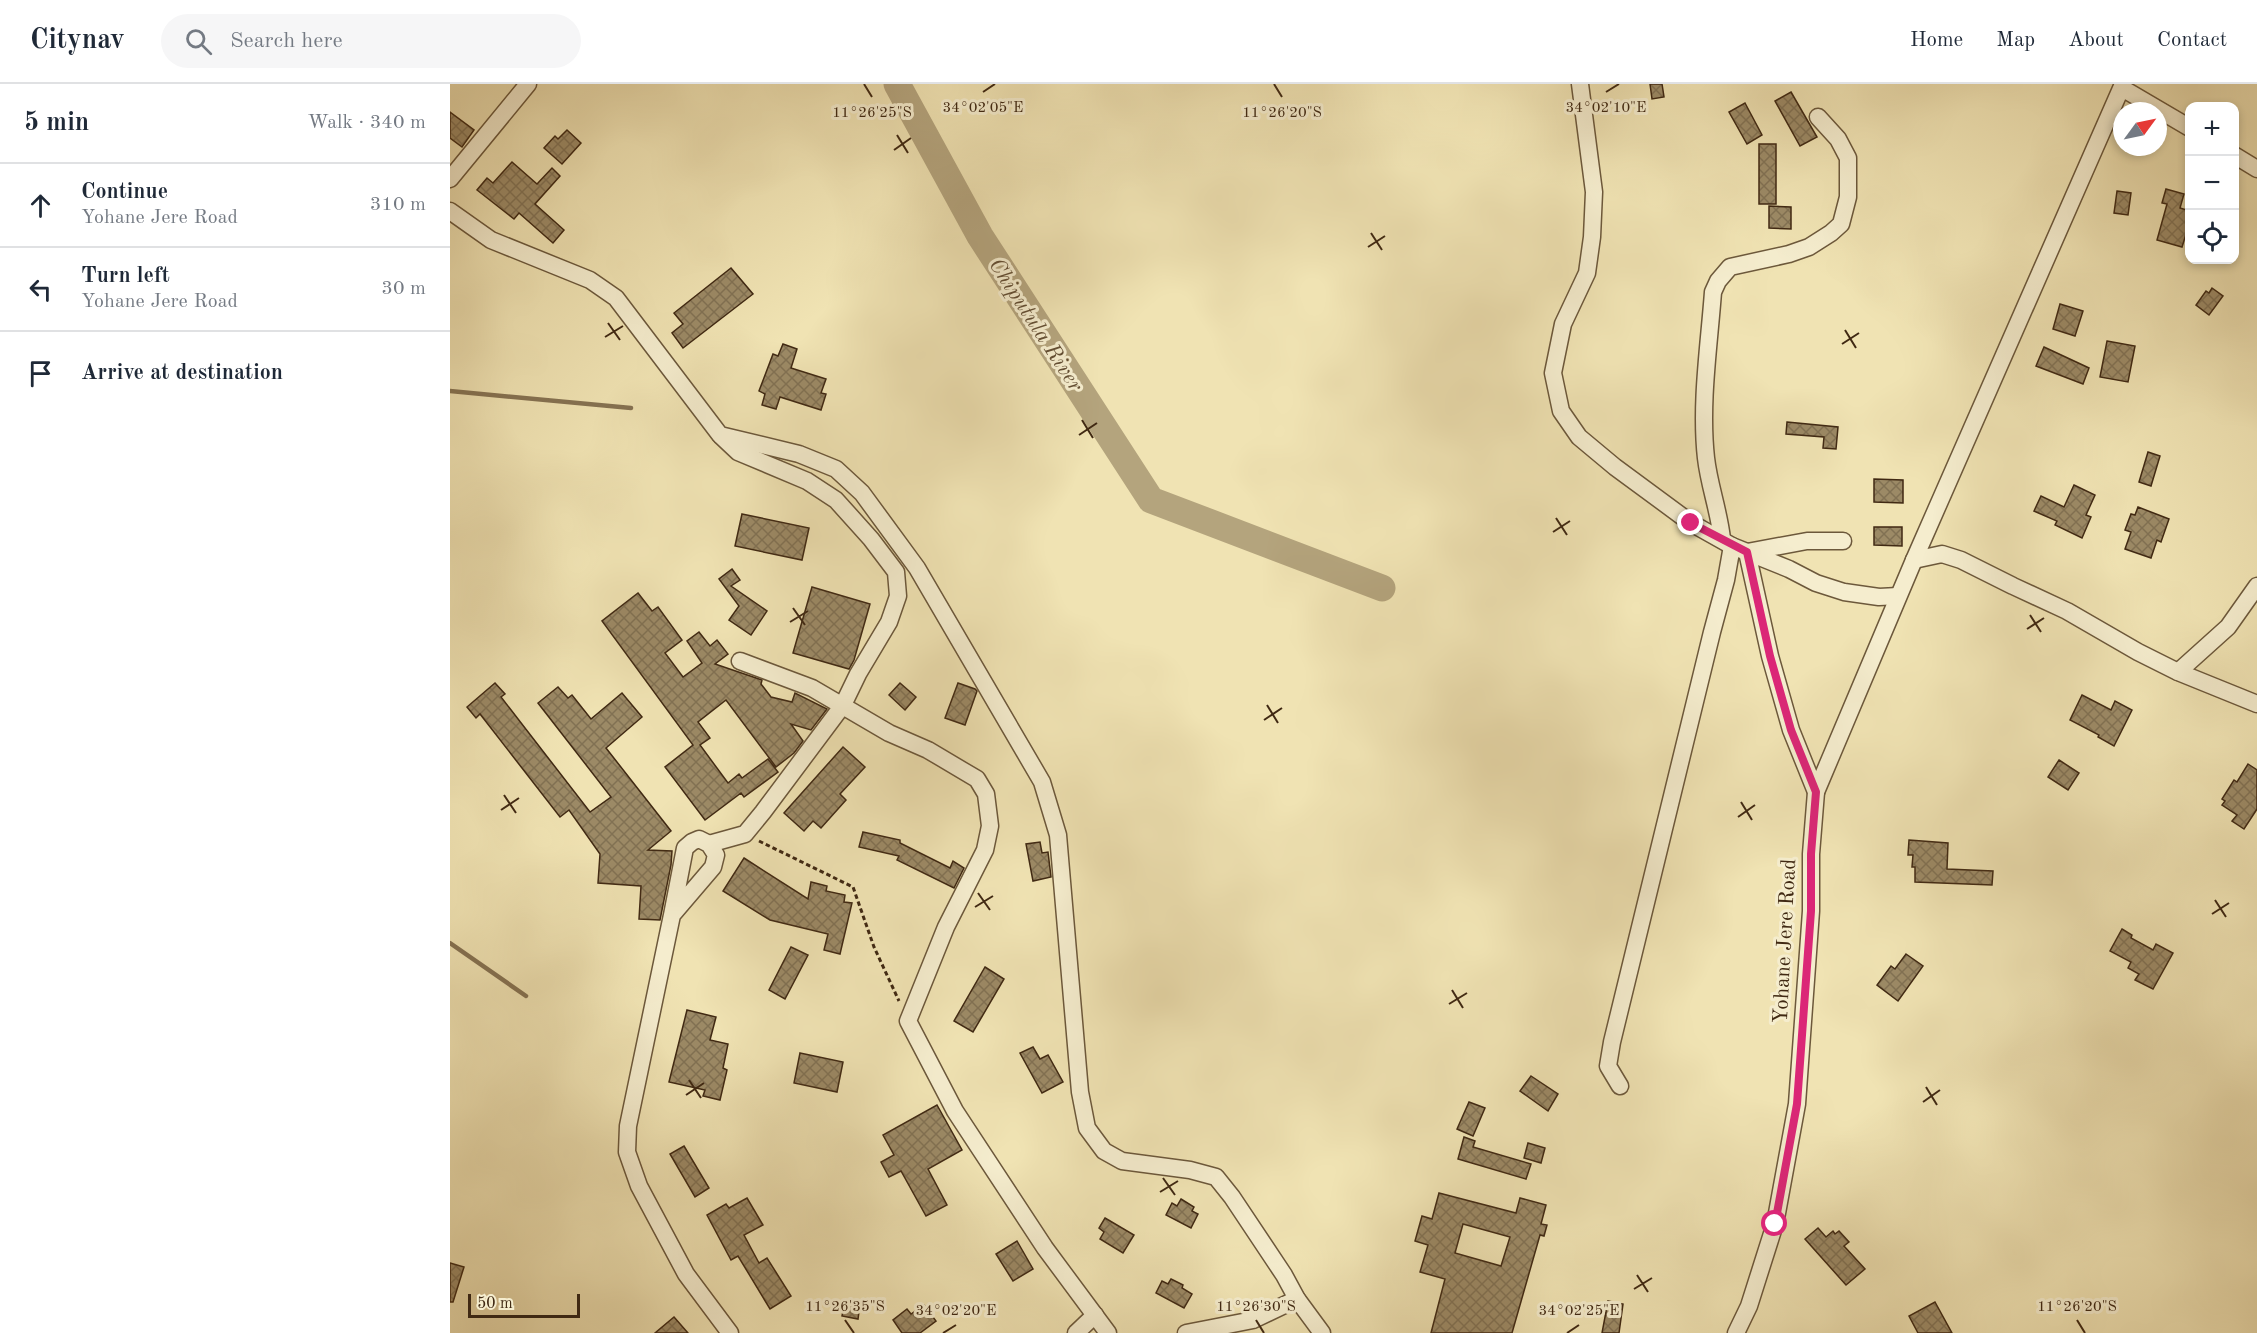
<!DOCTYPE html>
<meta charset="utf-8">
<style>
:root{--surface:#fff;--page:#f6f6f7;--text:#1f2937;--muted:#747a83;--line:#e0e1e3}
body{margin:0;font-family:"Old Standard TT",serif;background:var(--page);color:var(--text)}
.controls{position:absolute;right:18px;top:18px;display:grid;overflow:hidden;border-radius:12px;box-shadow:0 3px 9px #0003}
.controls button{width:54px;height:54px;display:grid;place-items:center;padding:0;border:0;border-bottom:2px solid var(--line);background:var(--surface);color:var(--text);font:30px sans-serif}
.compass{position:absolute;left:1663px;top:18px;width:54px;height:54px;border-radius:50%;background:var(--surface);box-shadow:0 3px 9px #0003;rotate:57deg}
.scale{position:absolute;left:18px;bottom:15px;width:112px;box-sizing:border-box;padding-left:6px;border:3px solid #402913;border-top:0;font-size:16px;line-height:21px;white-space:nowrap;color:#402913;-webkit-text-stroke:4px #f5edce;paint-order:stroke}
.stop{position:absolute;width:18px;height:18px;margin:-14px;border:4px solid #db2777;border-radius:50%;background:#fff}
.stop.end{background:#db2777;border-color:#fff;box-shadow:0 2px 6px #0008}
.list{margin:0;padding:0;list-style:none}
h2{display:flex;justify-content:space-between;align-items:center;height:78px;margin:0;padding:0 24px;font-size:26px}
h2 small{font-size:20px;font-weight:400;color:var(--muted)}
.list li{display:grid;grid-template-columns:39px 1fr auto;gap:18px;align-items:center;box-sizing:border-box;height:84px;padding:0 24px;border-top:2px solid var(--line)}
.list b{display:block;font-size:22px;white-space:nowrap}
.list p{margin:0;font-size:20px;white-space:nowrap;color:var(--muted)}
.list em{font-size:20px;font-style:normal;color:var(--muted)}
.icon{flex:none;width:33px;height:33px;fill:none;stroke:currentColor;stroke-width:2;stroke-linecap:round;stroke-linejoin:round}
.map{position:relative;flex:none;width:1807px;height:1249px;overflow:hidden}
header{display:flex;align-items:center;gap:36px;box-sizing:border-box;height:84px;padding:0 30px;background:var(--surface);border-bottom:2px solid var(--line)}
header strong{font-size:28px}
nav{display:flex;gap:33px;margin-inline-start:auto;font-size:21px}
.search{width:420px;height:54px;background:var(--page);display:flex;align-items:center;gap:15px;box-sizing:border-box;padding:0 21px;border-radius:33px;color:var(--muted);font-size:22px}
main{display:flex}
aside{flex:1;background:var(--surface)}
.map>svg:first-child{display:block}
</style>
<header>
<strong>Citynav</strong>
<div class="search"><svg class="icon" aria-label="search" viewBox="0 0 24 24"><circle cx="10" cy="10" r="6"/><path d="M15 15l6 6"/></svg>Search here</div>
<nav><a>Home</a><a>Map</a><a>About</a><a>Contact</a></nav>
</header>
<main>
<aside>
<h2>5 min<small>Walk · 340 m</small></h2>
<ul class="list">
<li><svg class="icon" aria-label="ahead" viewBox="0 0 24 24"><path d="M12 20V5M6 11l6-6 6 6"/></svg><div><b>Continue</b><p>Yohane Jere Road</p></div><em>310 m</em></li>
<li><svg class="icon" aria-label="left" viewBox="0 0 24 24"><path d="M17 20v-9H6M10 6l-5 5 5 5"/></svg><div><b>Turn left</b><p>Yohane Jere Road</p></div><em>30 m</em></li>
<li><svg class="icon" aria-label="arrive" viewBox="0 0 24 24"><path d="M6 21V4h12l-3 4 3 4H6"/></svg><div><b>Arrive at destination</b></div></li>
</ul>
</aside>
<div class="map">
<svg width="1807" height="1249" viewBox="0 0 1807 1249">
<defs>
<pattern id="building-cross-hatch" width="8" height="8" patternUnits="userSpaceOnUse" patternTransform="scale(1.5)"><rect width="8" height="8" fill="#9c8a66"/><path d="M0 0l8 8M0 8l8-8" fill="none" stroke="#817153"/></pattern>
</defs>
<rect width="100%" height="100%" fill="#f0e3b3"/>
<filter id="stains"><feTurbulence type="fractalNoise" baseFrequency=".00333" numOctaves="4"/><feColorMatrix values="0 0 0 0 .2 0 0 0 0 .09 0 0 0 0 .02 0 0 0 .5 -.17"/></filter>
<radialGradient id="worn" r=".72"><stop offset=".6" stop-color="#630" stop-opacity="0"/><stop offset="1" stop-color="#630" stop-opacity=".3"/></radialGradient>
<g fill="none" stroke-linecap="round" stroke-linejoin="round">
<g stroke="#867353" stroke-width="4.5">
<polyline points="0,307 181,324"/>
<polyline points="0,859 76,912"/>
</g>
<polyline stroke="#b4a47d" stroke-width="27" points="447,0 530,152 701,416 932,504"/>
</g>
<g fill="url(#building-cross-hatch)" stroke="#402913" stroke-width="1.5" fill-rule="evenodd">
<polygon points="1200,0 1212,0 1214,13 1202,15"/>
<polygon points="1341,8 1367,53 1350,62 1325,17"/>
<polygon points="1295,19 1312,51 1297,60 1279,28"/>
<polygon points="0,28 24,46 12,63 0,54"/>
<polygon points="117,46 131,59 112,80 94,64 105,52 108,55"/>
<rect x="1309" y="60" width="17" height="60"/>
<polygon points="62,78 87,100 102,84 110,92 85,120 114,146 103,159 69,129 64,135 27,106 37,94 43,99"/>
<polygon points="1716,105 1734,110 1730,124 1740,127 1740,148 1737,147 1732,163 1707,156 1717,120 1712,119"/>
<polygon points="1667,107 1681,109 1678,131 1664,129"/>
<polygon points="1319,122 1341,123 1341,145 1319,144"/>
<polygon points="281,184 303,210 233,264 222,249 233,240 224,229"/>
<polygon points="1762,204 1773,212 1759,231 1746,221 1756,207 1759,209"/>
<polygon points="1610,220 1633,227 1625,252 1603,245"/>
<polygon points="1657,257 1685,262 1678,298 1650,293"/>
<polygon points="333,260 347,265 341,284 376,295 371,309 376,310 371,326 330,313 326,325 312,321 315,310 309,307 323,270 328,272"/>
<polygon points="1594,263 1639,284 1633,300 1586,282"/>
<polygon points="1337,338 1388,343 1386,365 1373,364 1374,353 1336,350"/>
<polygon points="1698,368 1710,372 1701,402 1689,398"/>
<polygon points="1424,395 1453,396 1453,419 1424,418"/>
<polygon points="1624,401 1645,411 1636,431 1641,433 1632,454 1605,441 1607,437 1584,427 1591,412 1614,423"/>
<polygon points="1688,423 1719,435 1711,458 1707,456 1701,474 1675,465 1681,448 1675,446 1681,430 1685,431"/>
<polygon points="292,430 359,444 352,476 285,462"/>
<polygon points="1424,443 1452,443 1452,462 1424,461"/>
<polygon points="282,485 290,496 281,502 317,527 301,551 279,536 289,522 269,495"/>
<polygon points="362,503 420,520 404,576 399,585 343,569"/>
<polygon points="188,509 202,527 208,523 232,556 215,569 233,593 252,579 237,557 249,548 260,562 267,556 278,570 265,580 312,596 311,600 321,613 342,618 345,609 377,625 361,646 341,640 353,657 344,669 326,683 276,616 248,638 260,654 250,661 278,699 289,690 292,694 318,675 328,688 294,713 291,709 255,736 215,683 243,661 152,537"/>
<polygon points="45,599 55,610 51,613 140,728 161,713 88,619 108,603 118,614 122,611 141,635 172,609 192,633 156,664 221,747 198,766 222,767 221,781 210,836 189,835 191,802 148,799 150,770 119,726 110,733 30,630 26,634 17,623"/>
<polygon points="450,599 466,613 455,626 439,611"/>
<polygon points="508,599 525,605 527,607 515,641 495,634"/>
<polygon points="1632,611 1661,626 1665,617 1682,626 1664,662 1648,653 1649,651 1620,636"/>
<polygon points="393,663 415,683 390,710 396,716 371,744 363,737 354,747 334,729"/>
<polygon points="1609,676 1629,689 1618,706 1598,693"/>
<polygon points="1798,680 1807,686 1807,725 1794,745 1782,737 1787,731 1772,721 1775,717 1772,715 1784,696 1787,698"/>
<polygon points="413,748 450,756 450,759 500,784 503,777 514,784 504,804 447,776 449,772 409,763"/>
<polygon points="1459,756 1498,759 1497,785 1543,787 1542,801 1465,798 1465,783 1462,783 1463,771 1458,771"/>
<polygon points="590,758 592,769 598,768 601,793 583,797 576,760"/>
<polygon points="294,774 358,815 361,798 377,802 376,807 395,811 394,818 402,819 390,870 374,866 378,850 320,836 273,807"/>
<polygon points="1672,845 1682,851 1681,854 1703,866 1706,860 1723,869 1703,905 1685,896 1689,890 1678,884 1681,878 1660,867"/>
<polygon points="341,863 358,871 335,915 319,906"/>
<polygon points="1456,870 1473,882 1448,917 1427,901 1441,882 1445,885"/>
<polygon points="535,883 554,895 523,948 504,937"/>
<polygon points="237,926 266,933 260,956 278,960 273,984 277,986 270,1016 253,1012 255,1006 219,998"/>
<polygon points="583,963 590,975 598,971 613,998 592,1009 570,969"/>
<polygon points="350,969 393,978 387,1008 344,999"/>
<polygon points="1081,992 1108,1010 1098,1027 1070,1007"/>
<polygon points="1019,1018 1035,1024 1023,1052 1007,1045"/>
<polygon points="487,1021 512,1066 478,1085 497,1121 476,1132 451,1087 439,1093 431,1078 444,1071 433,1051"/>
<polygon points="1014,1053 1025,1057 1023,1063 1081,1080 1076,1095 1008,1075"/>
<polygon points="1078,1059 1095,1064 1091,1079 1074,1074"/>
<polygon points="234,1062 259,1104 245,1113 220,1070"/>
<path d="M989,1109L1066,1129L1070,1114L1096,1121L1091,1140L1097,1141L1094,1152L1090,1151L1062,1249H981L995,1195L970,1188L978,1161L965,1157L972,1132L982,1135ZM1013,1140L1060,1153L1051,1182L1005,1169Z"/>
<polygon points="297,1114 313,1141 294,1151 309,1179 317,1174 341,1212 320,1225 288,1172 281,1176 257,1131 276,1120 279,1124"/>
<polygon points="731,1115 744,1123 742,1127 748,1130 741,1144 716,1131 722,1119 727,1122"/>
<polygon points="655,1134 684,1151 673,1169 650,1155 654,1148 649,1144"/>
<polygon points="1368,1144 1376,1153 1383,1147 1385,1150 1389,1147 1399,1158 1394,1162 1415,1185 1396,1201 1355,1155"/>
<polygon points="567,1157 583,1185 563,1197 546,1170"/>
<polygon points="0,1179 14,1183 3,1218 0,1218"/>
<polygon points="721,1195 733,1201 732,1204 742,1210 734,1224 706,1209 712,1197 718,1200"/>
<polygon points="395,1217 410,1220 408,1235 392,1232"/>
<polygon points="1158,1217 1173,1220 1169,1249 1152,1249"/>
<polygon points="1485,1218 1502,1249 1468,1249 1459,1232"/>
<polygon points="474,1221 486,1237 470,1249 452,1249 443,1236 457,1225 461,1230"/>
<polygon points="224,1233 238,1249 205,1249"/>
</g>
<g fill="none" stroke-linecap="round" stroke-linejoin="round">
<g stroke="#6c583b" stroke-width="19">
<g id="minor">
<polyline points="1130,0 1144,108 1142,153 1137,189 1113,240 1103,289 1111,327 1129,353 1165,383 1241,439 1282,462 1339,485 1366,499 1394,508 1429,513 1448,512"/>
<polyline points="1672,4 1740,44"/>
<polyline points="1784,71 1807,85"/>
<polyline points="0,95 78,0"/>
<polyline points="0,127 41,156 140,196 166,214 270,351 349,370 386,385 412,409 467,484 592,698 608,751 630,1008 637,1044 654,1067 672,1077 740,1086 766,1093 782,1113 834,1191 847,1215 872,1249"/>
<path d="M1272,455C1269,427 1259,401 1256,374C1250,320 1259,262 1263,208L1268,197L1280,183L1339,170L1359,163L1381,149L1391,140L1398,113V74L1388,55L1368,33"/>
<polyline points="1464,476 1492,470 1511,476 1563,502 1617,527 1688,568 1728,588 1807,620"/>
<polyline points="290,577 362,604 439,649 478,666 527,695 536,710 540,742 535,766 496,843 458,937 505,1027 595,1164 658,1249"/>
<polyline points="1728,588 1778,543 1807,502"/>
<polyline points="1366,708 1464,476 1673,0"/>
<polyline points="259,760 295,750 313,728 393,621 408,590 439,538 448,512 446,488 421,455 386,416 357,397 288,368 271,352"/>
<polyline points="222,831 235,764 242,758 249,755 259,760 266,771 263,783 222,831 178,1042 177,1068 189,1102 236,1190 280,1249"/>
<polyline points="1170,1002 1158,982 1162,958 1262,548 1276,496 1282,462"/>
<polyline points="626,1249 645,1231"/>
<polyline points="736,1249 803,1236 847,1215"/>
<polyline points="1286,1249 1299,1222 1325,1140 1347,1020 1361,827 1361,770 1366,708 1341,646 1320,572 1297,468 1357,457 1393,457"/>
</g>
</g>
<polyline stroke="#402913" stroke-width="3" stroke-dasharray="4.5 3" stroke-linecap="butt" points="309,757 403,803 424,863 449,917"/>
<use href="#minor" stroke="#f5edce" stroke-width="16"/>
</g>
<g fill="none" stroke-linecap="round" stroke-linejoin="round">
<polyline stroke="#db2777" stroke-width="8" points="1241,439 1297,468 1320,572 1341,646 1366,708 1361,770 1361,827 1347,1020 1325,1140"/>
</g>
<path fill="none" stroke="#402913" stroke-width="2" d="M414,0L422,13M824,0L832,13M533,8L545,0M1156,8L1169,0M447,51L458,69M444,66L461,54M921,149L932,166M918,163L935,152M158,239L170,256M1395,246L1406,264M155,253L173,242M1392,260L1409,249M632,336L643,354M629,351L647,339M1106,434L1117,451M1103,448L1120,437M343,524L355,541M1580,531L1591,548M340,538L358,527M1577,545L1594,534M817,621L828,639M814,636L832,624M54,711L66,729M1291,718L1302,736M51,726L69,714M1288,733L1305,721M528,809L540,826M1765,816L1776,833M525,823L543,812M1762,830L1779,819M1002,906L1013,924M999,920L1017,909M239,996L251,1014M1476,1003L1487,1021M236,1011L254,999M1473,1018L1490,1006M713,1094L725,1111M710,1108L728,1097M1187,1191L1198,1208M1184,1205L1202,1194M395,1236L404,1249M806,1236L814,1249M1627,1236L1635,1249M493,1249L506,1241M1117,1249L1129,1241"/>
<g text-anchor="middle" stroke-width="6" stroke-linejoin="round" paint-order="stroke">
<g font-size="21" fill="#402913" stroke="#f5edce">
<text transform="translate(1334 857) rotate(-87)" y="7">Yohane Jere Road</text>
</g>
<g font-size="22" font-style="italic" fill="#634e33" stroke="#f5edce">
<text transform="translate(587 240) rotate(57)" y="8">Chiputula River</text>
</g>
</g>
<g font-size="15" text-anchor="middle" fill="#402913" stroke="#f5edce" stroke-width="6" stroke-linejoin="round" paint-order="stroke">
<text x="533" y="28">34°02'05"E</text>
<text x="1156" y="28">34°02'10"E</text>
<text x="422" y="33">11°26'25"S</text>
<text x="832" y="33">11°26'20"S</text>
<text x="395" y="1227">11°26'35"S</text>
<text x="806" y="1227">11°26'30"S</text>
<text x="1627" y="1227">11°26'20"S</text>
<text x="506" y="1231">34°02'20"E</text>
<text x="1129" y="1231">34°02'25"E</text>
</g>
<rect width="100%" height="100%" filter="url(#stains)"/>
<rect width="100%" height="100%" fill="url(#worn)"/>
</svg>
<div class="controls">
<button>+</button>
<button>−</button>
<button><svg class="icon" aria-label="locate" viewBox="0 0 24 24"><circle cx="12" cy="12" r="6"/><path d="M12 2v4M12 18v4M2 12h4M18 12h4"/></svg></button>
</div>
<svg class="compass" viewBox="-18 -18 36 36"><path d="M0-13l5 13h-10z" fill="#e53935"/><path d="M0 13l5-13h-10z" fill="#747a83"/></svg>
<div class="scale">50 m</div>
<div class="stop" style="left:1325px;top:1140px"></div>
<div class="stop end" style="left:1241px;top:439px"></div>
</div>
</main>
